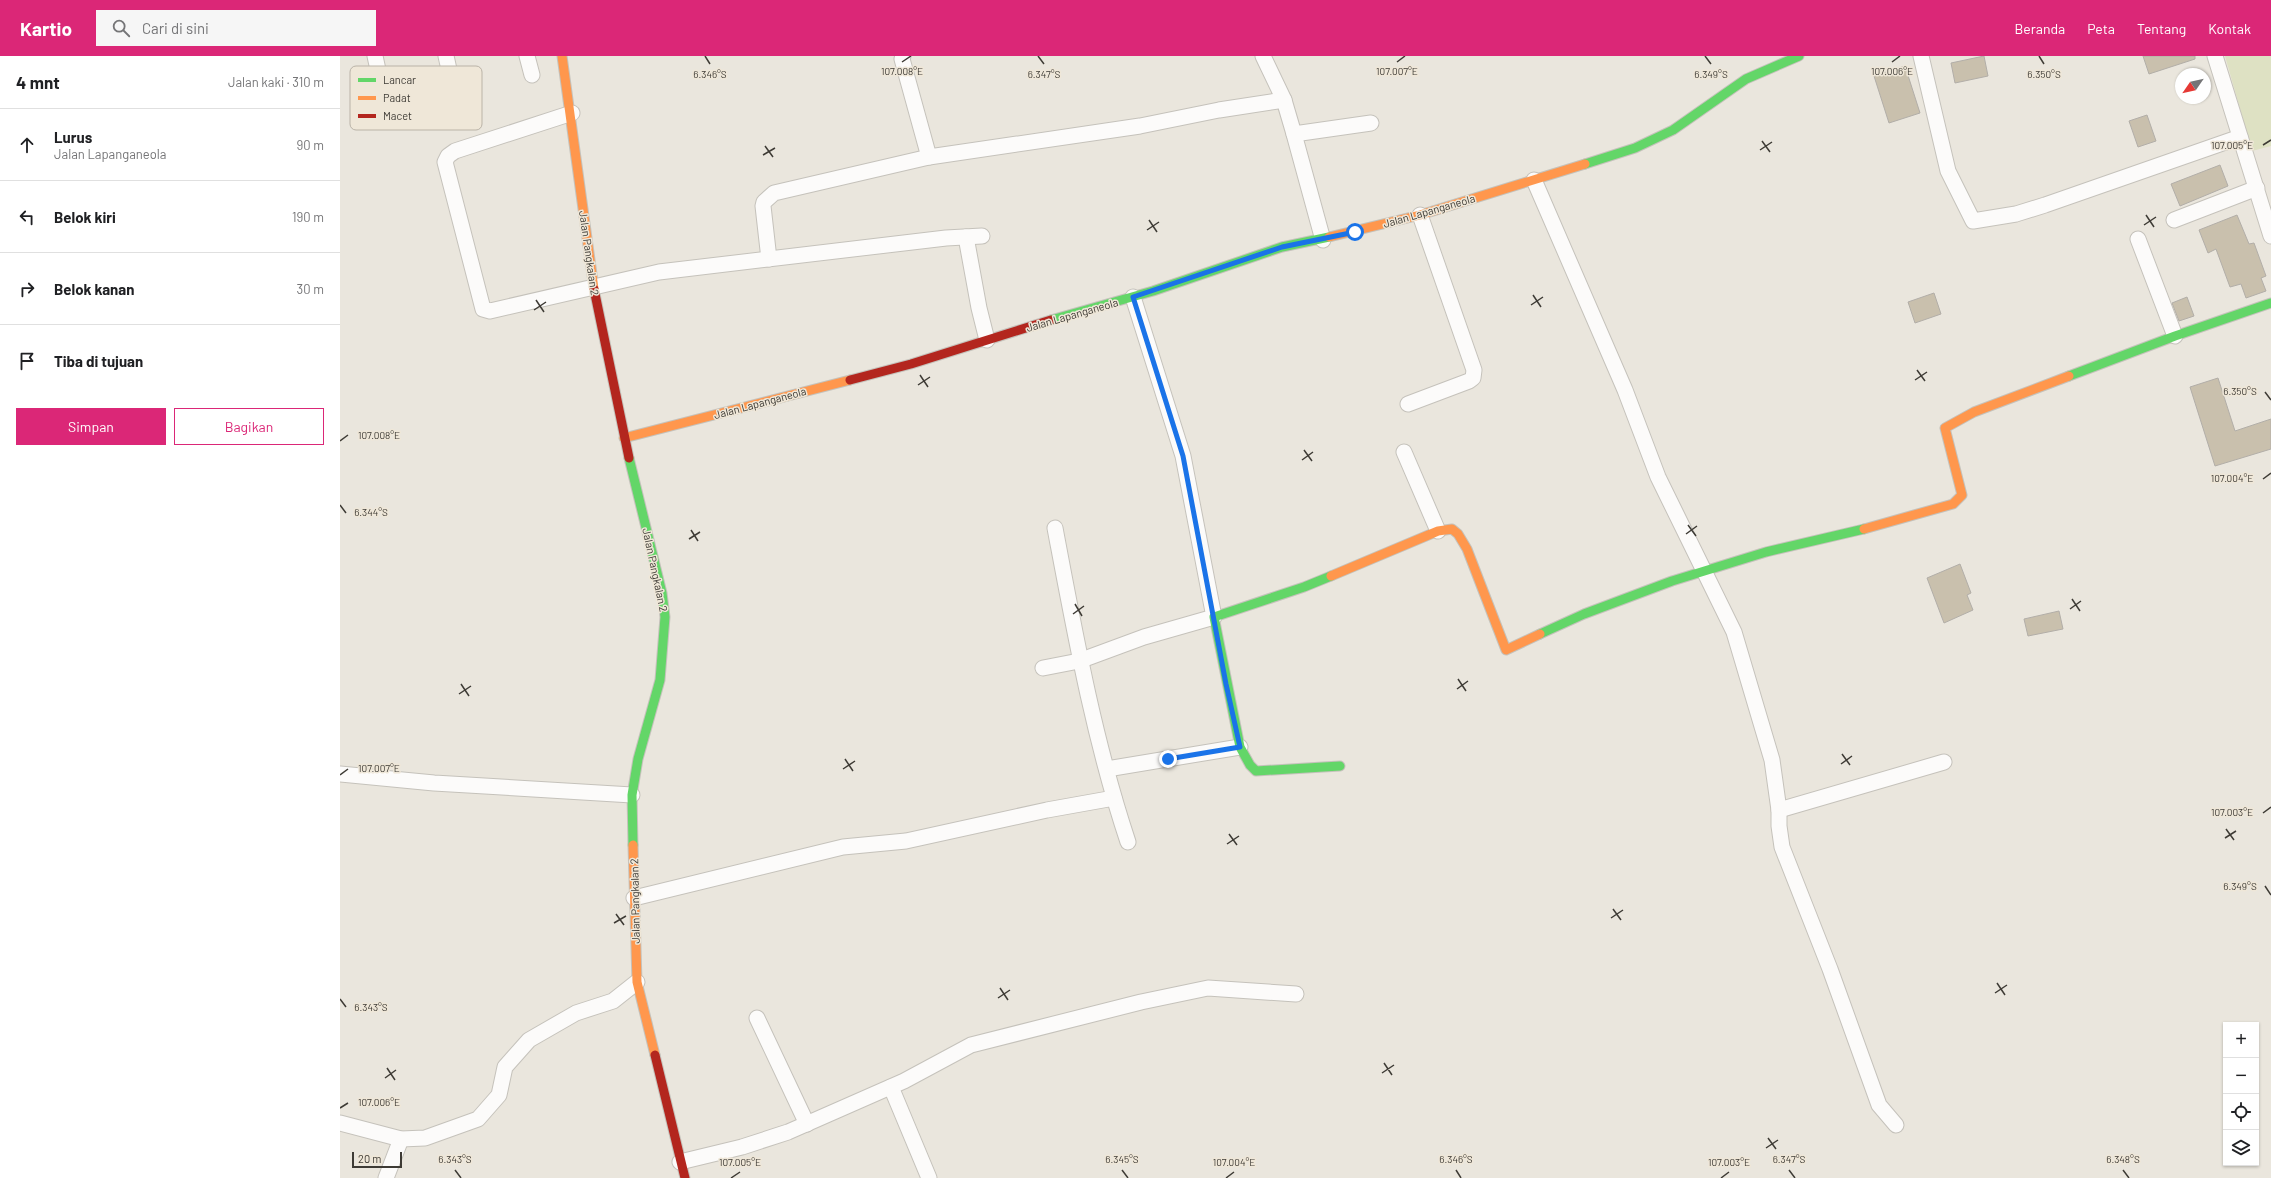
<!DOCTYPE html>
<html lang="id">
<meta charset="utf-8">
<style>
:root{--surface:#fff;--page:#f6f6f6;--text:#202124;--muted:#757577;--line:#e0e0e0;--accent:#db2777}
body{margin:0;font-family:Barlow,sans-serif;background:var(--page);color:var(--text)}
.controls{position:absolute;right:12px;bottom:12px;display:grid;overflow:hidden;border-radius:0px;box-shadow:0 1px 3px #0004}
.controls button{width:36px;height:36px;display:grid;place-items:center;padding:0;border:0;border-bottom:1px solid var(--line);background:var(--surface);color:var(--text);font:20px sans-serif}
.compass{position:absolute;left:1835px;top:12px;width:36px;height:36px;border-radius:50%;background:var(--surface);box-shadow:0 1px 3px #0004;rotate:236deg}
.scale{position:absolute;left:12px;bottom:10px;width:50px;box-sizing:border-box;padding-left:4px;border:2px solid #3e3b35;border-top:0;font-size:11px;line-height:14px;white-space:nowrap;color:#3e3b35;-webkit-text-stroke:3px #efe7d8;paint-order:stroke}
.stop{position:absolute;width:12px;height:12px;margin:-9px;border:3px solid #1a73e8;border-radius:50%;background:#fff}
.stop.end{background:#1a73e8;border-color:#fff;box-shadow:0 1px 4px #0008}
.list{margin:0;padding:0;list-style:none}
h2{display:flex;justify-content:space-between;align-items:center;height:52px;margin:0;padding:0 16px;font-size:17px}
h2 small{font-size:13px;font-weight:400;color:var(--muted)}
.list li{display:grid;grid-template-columns:26px 1fr auto;gap:12px;align-items:center;box-sizing:border-box;height:72px;padding:0 16px;border-top:1px solid var(--line)}
.list b{display:block;font-size:15px;white-space:nowrap}
.list p{margin:0;font-size:13px;white-space:nowrap;color:var(--muted)}
.list em{font-size:13px;font-style:normal;color:var(--muted)}
.actions{display:flex;gap:8px;padding:12px 16px}
.actions a{flex:1;padding:9px 0;border:1px solid var(--accent);border-radius:0px;text-align:center;font-size:14px;color:var(--accent)}
.actions .main{background:var(--accent);color:#fff}
.icon{flex:none;width:22px;height:22px;fill:none;stroke:currentColor;stroke-width:2;stroke-linecap:round;stroke-linejoin:round}
.map{position:relative;flex:none;width:1931px;height:1122px;overflow:hidden}
header{display:flex;align-items:center;gap:24px;box-sizing:border-box;height:56px;padding:0 20px;background:var(--accent);color:#fff}
header strong{font-size:19px}
nav{display:flex;gap:22px;margin-inline-start:auto;font-size:14px}
.search{width:280px;height:36px;background:var(--page);display:flex;align-items:center;gap:10px;box-sizing:border-box;padding:0 14px;border-radius:0px;color:var(--muted);font-size:15px}
main{display:flex}
aside{flex:1;background:var(--surface)}
.map>svg:first-child{display:block}
</style>
<header>
<strong>Kartio</strong>
<div class="search"><svg class="icon" aria-label="search" viewBox="0 0 24 24"><circle cx="10" cy="10" r="6"/><path d="M15 15l6 6"/></svg>Cari di sini</div>
<nav><a>Beranda</a><a>Peta</a><a>Tentang</a><a>Kontak</a></nav>
</header>
<main>
<aside>
<h2>4 mnt<small>Jalan kaki · 310 m</small></h2>
<ul class="list">
<li><svg class="icon" aria-label="ahead" viewBox="0 0 24 24"><path d="M12 20V5M6 11l6-6 6 6"/></svg><div><b>Lurus</b><p>Jalan Lapanganeola</p></div><em>90 m</em></li>
<li><svg class="icon" aria-label="left" viewBox="0 0 24 24"><path d="M17 20v-9H6M10 6l-5 5 5 5"/></svg><div><b>Belok kiri</b></div><em>190 m</em></li>
<li><svg class="icon" aria-label="right" viewBox="0 0 24 24"><path d="M7 20v-9h11M14 6l5 5-5 5"/></svg><div><b>Belok kanan</b></div><em>30 m</em></li>
<li><svg class="icon" aria-label="arrive" viewBox="0 0 24 24"><path d="M6 21V4h12l-3 4 3 4H6"/></svg><div><b>Tiba di tujuan</b></div></li>
</ul>
<div class="actions"><a class="main">Simpan</a><a>Bagikan</a></div>
</aside>
<div class="map">
<svg width="1931" height="1122" viewBox="0 0 1931 1122">
<rect width="100%" height="100%" fill="#eae6dd"/>
<polygon fill="#dee1c3" points="1885,0 1931,0 1931,90 1912,95"/>
<g fill="#c9c0ad" stroke="#b2aea8">
<polygon points="1644,0 1648,20 1615,27 1611,7"/>
<polygon points="1803,0 1855,0 1855,3 1809,18"/>
<polygon points="1565,10 1580,57 1549,67 1534,20"/>
<polygon points="1807,59 1816,85 1798,91 1789,65"/>
<polygon points="1880,109 1888,130 1840,150 1831,128"/>
<polygon points="1897,159 1909,188 1914,187 1926,220 1921,222 1926,235 1906,242 1901,228 1890,231 1876,193 1868,197 1859,174"/>
<polygon points="1594,237 1601,258 1575,267 1568,246"/>
<polygon points="1847,241 1854,260 1839,265 1832,247"/>
<polygon points="1878,322 1895,375 1931,363 1931,393 1875,410 1850,331"/>
<polygon points="1620,508 1631,537 1627,539 1633,554 1604,567 1587,522"/>
<polygon points="1719,555 1723,573 1688,580 1684,563"/>
</g>
<g fill="none" stroke-linecap="round" stroke-linejoin="round">
<g stroke="#c5c2bb" stroke-width="17">
<g id="street">
<polyline points="35,0 49,65"/>
<polyline points="106,0 114,36"/>
<polyline points="187,0 192,19"/>
<polyline points="563,0 562,3 589,101"/>
<polyline points="923,0 944,44"/>
<polyline points="1581,0 1608,115 1633,165 1676,158 1705,149 1900,81"/>
<polyline points="1875,0 1931,180"/>
<polyline points="232,57 115,95 108,100 105,106 143,253 150,255 319,216 606,182 642,180"/>
<polyline points="954,78 983,184"/>
<polyline points="1194,124 1285,334 1318,421 1394,576 1432,704 1439,754 1439,770 1442,791 1490,913 1539,1049 1556,1069"/>
<polyline points="1834,164 1917,132"/>
<polyline points="626,181 639,252 647,284"/>
<polyline points="1798,183 1835,280"/>
<polyline points="429,203 423,150 424,146 434,137 589,101 800,70 879,54 944,44 954,78 1031,67"/>
<polyline points="1068,348 1129,325 1133,322 1134,314 1080,159"/>
<polyline points="1064,396 1098,475"/>
<path d="M715,472C735,578 754,684 788,786"/>
<polyline points="703,612 739,605 804,581 874,561 843,400 793,241"/>
<polyline points="767,713 900,691"/>
<polyline points="0,718 94,727 292,739"/>
<polyline points="1439,754 1604,706"/>
<polyline points="294,842 503,791 566,785 707,754 774,742"/>
<polyline points="417,962 467,1068"/>
<polyline points="551,1031 589,1122"/>
<polyline points="0,1067 61,1083 85,1082 138,1063 159,1039 165,1011 189,984 236,957 273,945 297,926"/>
<polyline points="340,1106 402,1091 448,1076 564,1025 631,989 801,946 868,932 956,938"/>
<polyline points="46,1122 61,1083"/>
</g>
</g>
<g stroke="#c5c2bb" stroke-width="11">
<g id="fast">
<polyline points="1245,108 1295,92 1333,74 1406,23 1459,0"/>
<polyline points="711,264 813,235 942,191 989,181"/>
<polyline points="1729,320 1835,280 1931,247"/>
<polyline points="289,402 322,537 325,561 320,624 298,703 292,739 293,789"/>
<polyline points="991,520 964,531 874,561 900,691 910,709 916,715 1000,710"/>
<polyline points="1200,578 1244,558 1332,525 1426,496 1524,473"/>
</g>
</g>
<g stroke="#c5c2bb" stroke-width="11">
<g id="slow">
<polyline points="222,0 254,233"/>
<polyline points="989,181 1080,159 1245,108"/>
<polyline points="284,382 510,324"/>
<polyline points="1524,473 1613,448 1622,439 1605,372 1634,356 1729,320"/>
<polyline points="991,520 1098,475 1112,473 1118,478 1127,493 1166,594 1200,578"/>
<polyline points="293,789 297,926 315,999"/>
</g>
</g>
<g stroke="#c5c2bb" stroke-width="11">
<g id="jam">
<polyline points="254,233 289,402"/>
<polyline points="510,324 571,308 711,264"/>
<polyline points="315,999 345,1122"/>
</g>
</g>
<use href="#street" stroke="#fcfbfa" stroke-width="15"/>
<use href="#fast" stroke="#63d668" stroke-width="9"/>
<use href="#slow" stroke="#ff974d" stroke-width="9"/>
<use href="#jam" stroke="#b3261e" stroke-width="9"/>
</g>
<g fill="none" stroke-linecap="round" stroke-linejoin="round">
<polyline stroke="#1a73e8" stroke-width="5" points="828,703 900,691 886,628 843,400 793,241 942,191 1015,176"/>
</g>
<path fill="none" stroke="#3e3b35" stroke-width="1.5" d="M365,0L370,8M698,0L704,8M1365,0L1371,8M1699,0L1704,8M562,6L571,0M1057,6L1065,0M1552,6L1560,0M1422,85L1430,96M1923,89L1931,84M425,90L433,101M1420,94L1432,86M423,99L435,92M1806,159L1814,171M809,164L817,176M1804,169L1816,161M807,174L819,166M1193,239L1201,251M196,244L204,256M1191,249L1203,241M194,254L206,246M1577,314L1585,325M580,319L588,331M1575,324L1587,316M578,329L590,321M1925,336L1931,344M0,385L8,379M964,394L972,405M962,404L973,396M1923,423L1931,417M0,449L6,457M1348,469L1356,480M351,474L358,485M1346,478L1357,470M349,483L360,476M1732,543L1740,555M735,548L742,560M1730,553L1741,545M733,558L744,550M1118,623L1126,635M121,628L129,640M1117,633L1128,625M119,638L131,630M1502,698L1510,709M505,703L513,715M1501,708L1512,700M503,713L515,705M0,719L8,713M1923,757L1931,751M1886,773L1894,784M889,778L897,789M1885,782L1896,775M887,788L899,780M1925,830L1931,839M1273,853L1281,864M276,858L284,869M1271,862L1283,854M274,867L286,860M1657,927L1665,939M660,932L668,944M1655,937L1667,929M658,942L670,934M0,943L6,951M1044,1007L1052,1019M47,1012L55,1024M1042,1017L1054,1009M45,1022L56,1014M0,1052L8,1047M1428,1082L1436,1093M1426,1092L1438,1084M115,1114L121,1122M782,1114L788,1122M1116,1114L1121,1122M1449,1114L1455,1122M1783,1114L1789,1122M391,1122L400,1116M886,1122L894,1116M1381,1122L1389,1116"/>
<g text-anchor="middle" stroke-width="3" stroke-linejoin="round" paint-order="stroke">
<g font-size="11" fill="#3e3b35" stroke="#efe7d8">
<text transform="translate(1089 155) rotate(-16)" y="4">Jalan Lapanganeola</text>
<text transform="translate(249 197) rotate(82)" y="4">Jalan Pangkalan 2</text>
<text transform="translate(732 259) rotate(-16)" y="4">Jalan Lapanganeola</text>
<text transform="translate(420 347) rotate(-15)" y="4">Jalan Lapanganeola</text>
<text transform="translate(315 514) rotate(78)" y="4">Jalan Pangkalan 2</text>
<text transform="translate(295 845) rotate(-91)" y="4">Jalan Pangkalan 2</text>
</g>
</g>
<rect x="10" y="10" width="132" height="64" rx="6" fill="#efe7d8" stroke="#bab3a7" stroke-width="1"/>
<rect x="18" y="22" width="18" height="4" fill="#63d668"/>
<rect x="18" y="40" width="18" height="4" fill="#ff974d"/>
<rect x="18" y="58" width="18" height="4" fill="#b3261e"/>
<g font-size="11" fill="#3e3b35">
<text x="43" y="28">Lancar</text>
<text x="43" y="46">Padat</text>
<text x="43" y="64">Macet</text>
</g>
<g font-size="10" text-anchor="middle" fill="#3e3b35" stroke="#efe7d8" stroke-width="3" stroke-linejoin="round" paint-order="stroke">
<text x="562" y="19">107.008°E</text>
<text x="1057" y="19">107.007°E</text>
<text x="1552" y="19">107.006°E</text>
<text x="370" y="22">6.346°S</text>
<text x="704" y="22">6.347°S</text>
<text x="1371" y="22">6.349°S</text>
<text x="1704" y="22">6.350°S</text>
<text x="1892" y="93">107.005°E</text>
<text x="1900" y="339">6.350°S</text>
<text x="39" y="383">107.008°E</text>
<text x="1892" y="426">107.004°E</text>
<text x="31" y="460">6.344°S</text>
<text x="39" y="716">107.007°E</text>
<text x="1892" y="760">107.003°E</text>
<text x="1900" y="834">6.349°S</text>
<text x="31" y="955">6.343°S</text>
<text x="39" y="1050">107.006°E</text>
<text x="115" y="1107">6.343°S</text>
<text x="782" y="1107">6.345°S</text>
<text x="1116" y="1107">6.346°S</text>
<text x="1449" y="1107">6.347°S</text>
<text x="1783" y="1107">6.348°S</text>
<text x="400" y="1110">107.005°E</text>
<text x="894" y="1110">107.004°E</text>
<text x="1389" y="1110">107.003°E</text>
</g>
</svg>
<div class="controls">
<button>+</button>
<button>−</button>
<button><svg class="icon" aria-label="locate" viewBox="0 0 24 24"><circle cx="12" cy="12" r="6"/><path d="M12 2v4M12 18v4M2 12h4M18 12h4"/></svg></button>
<button><svg class="icon" aria-label="layers" viewBox="0 0 24 24"><path d="M12 4l9 5-9 5-9-5zM3 14l9 5 9-5"/></svg></button>
</div>
<svg class="compass" viewBox="-18 -18 36 36"><path d="M0-13l5 13h-10z" fill="#e53935"/><path d="M0 13l5-13h-10z" fill="#757577"/></svg>
<div class="scale">20 m</div>
<div class="stop" style="left:1015px;top:176px"></div>
<div class="stop end" style="left:828px;top:703px"></div>
</div>
</main>
